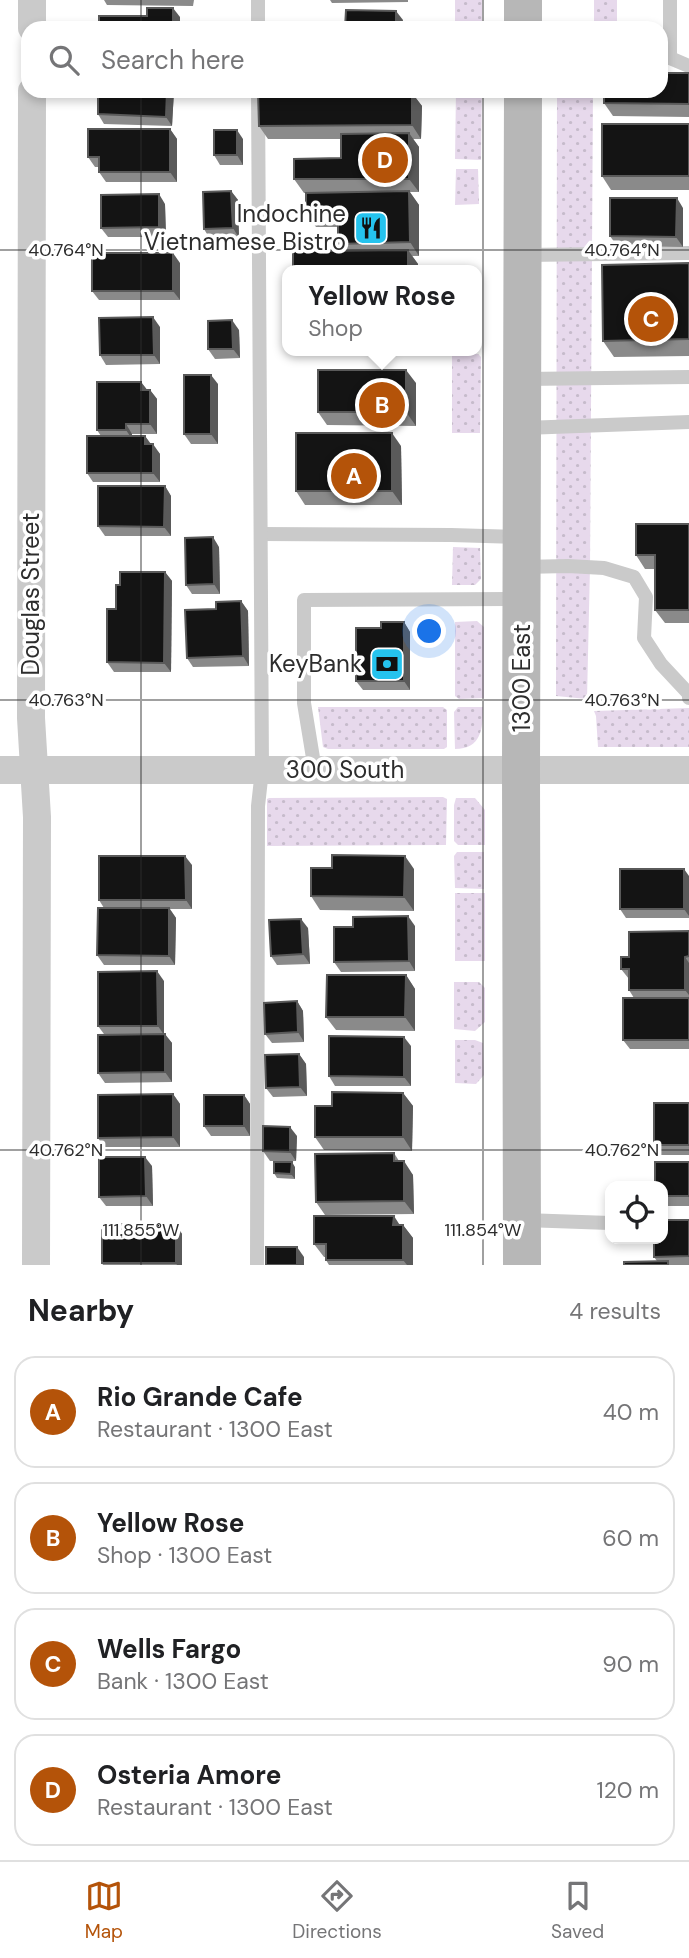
<!DOCTYPE html>
<meta charset="utf-8">
<style>
:root{--surface:#fff;--page:#f6f6f6;--text:#202124;--muted:#757577;--line:#e0e0e0;--accent:#b45309}
body{margin:0;font-family:"DM Sans",sans-serif;background:var(--page);color:var(--text)}
.controls{position:absolute;right:21px;bottom:21px;display:grid;overflow:hidden;border-radius:14px;box-shadow:0 4px 10px #0003}
.controls button{width:63px;height:63px;display:grid;place-items:center;padding:0;border:0;border-bottom:2px solid var(--line);background:var(--surface);color:var(--text);font:35px sans-serif}
.you{position:absolute;left:430px;top:632px;width:24px;height:24px;margin:-18px;border:5px solid #fff;border-radius:50%;background:#1a73e8;box-shadow:0 0 0 10px #1a73e833}
.badge{display:grid;place-items:center;width:46px;height:46px;border-radius:50%;background:var(--accent);color:#fff;font-size:23px;font-weight:700}
.pin{position:absolute;translate:-50% -50%;border:4px solid #fff;box-shadow:0 2px 7px #0006}
.popup{position:absolute;left:282px;top:265px;width:200px;height:91px;box-sizing:border-box;display:grid;place-content:center;border-radius:14px;background:var(--surface);filter:drop-shadow(0 2px 5px #0005);font-size:23px;white-space:nowrap;color:var(--muted)}
.popup b{font-size:26px;color:var(--text)}
.popup::after{content:'';position:absolute;left:50%;top:100%;margin-left:-14px;border:14px solid transparent;border-top-color:var(--surface)}
.list{margin:0;padding:0;list-style:none}
h2{display:flex;justify-content:space-between;align-items:center;height:91px;margin:0;padding:0 28px;font-size:30px}
h2 small{font-size:23px;font-weight:400;color:var(--muted)}
.list li{display:grid;grid-template-columns:46px 1fr auto;gap:21px;align-items:center;box-sizing:border-box;height:112px;margin:0 14px 14px;padding:0 14px;border:2px solid var(--line);border-radius:21px}
.list b{display:block;font-size:26px;white-space:nowrap}
.list p{margin:0;font-size:23px;white-space:nowrap;color:var(--muted)}
.list em{font-size:23px;font-style:normal;color:var(--muted)}
.icon{flex:none;width:38px;height:38px;fill:none;stroke:currentColor;stroke-width:2;stroke-linecap:round;stroke-linejoin:round}
.map{position:relative;flex:none;width:689px;height:1265px;overflow:hidden}
.search{position:absolute;background:var(--surface);box-shadow:0 4px 10px #0003;left:21px;right:21px;top:21px;height:77px;display:flex;align-items:center;gap:18px;box-sizing:border-box;padding:0 24px;border-radius:21px;color:var(--muted);font-size:26px}
.sheet{height:595px;background:var(--surface)}
nav{display:flex;justify-content:space-around;align-items:center;box-sizing:border-box;height:98px;border-top:2px solid var(--line);background:var(--surface);font-size:19px;color:var(--muted)}
nav a{display:grid;justify-items:center;gap:4px}
nav .on{color:var(--accent)}
.map>svg:first-child{display:block}
</style>
<div class="map">
<svg width="689" height="1265" viewBox="0 0 689 1265">
<defs>
<pattern id="grass-dots" width="8" height="8" patternUnits="userSpaceOnUse" patternTransform="scale(1.75)"><rect width="8" height="8" fill="#e7d9ec"/><path d="M2 2h.1M6 6h.1" fill="none" stroke="#c6bbcb" stroke-width="1.8" stroke-linecap="round"/></pattern>
</defs>
<rect width="100%" height="100%" fill="#fff"/>
<g fill="url(#grass-dots)">
<rect x="455" y="0" width="27" height="28"/>
<rect x="594" y="0" width="23" height="28"/>
<polygon points="456,91 482,91 481,160 455,159"/>
<polygon points="557,91 593,91 590,567 587,699 556,696"/>
<polygon points="456,169 478,169 479,204 455,205"/>
<polygon points="452,354 478,354 481,357 480,433 452,433"/>
<polygon points="453,547 480,548 481,579 475,585 452,585"/>
<polygon points="477,621 484,627 484,698 459,699 455,696 455,622"/>
<polygon points="318,707 443,707 447,710 447,747 444,749 328,749 323,747"/>
<path d="M458,707H483C483,729 481,749 455,749L454,712Z"/>
<polygon points="689,708 689,747 598,747 596,716 594,711"/>
<polygon points="443,797 447,799 446,845 267,846 267,799 269,798"/>
<polygon points="456,798 475,798 485,810 485,845 458,845 454,841 454,805"/>
<polygon points="457,852 484,852 484,889 455,888 454,856"/>
<rect x="455" y="893" width="30" height="68"/>
<polygon points="454,982 479,982 485,988 485,1022 475,1031 454,1029"/>
<polygon points="455,1040 475,1040 483,1043 484,1075 476,1084 455,1083"/>
</g>
<g fill="none" stroke-linecap="round" stroke-linejoin="round">
<g stroke="#cacaca" stroke-width="14">
<polyline points="258,0 258,28"/>
<polyline points="670,0 670,58"/>
<polyline points="662,57 670,58 689,66"/>
<polyline points="524,255 689,253"/>
<polyline points="524,379 689,377"/>
<polyline points="524,428 689,422"/>
<polyline points="261,534 451,535 521,537"/>
<polyline points="522,567 568,566 604,568 634,577 646,597 644,638 661,664 689,694 689,698"/>
<polyline points="315,770 304,703 304,600 520,599"/>
<polyline points="524,1220 610,1223"/>
<polyline points="257,1265 258,806 262,770 258,91"/>
</g>
<g stroke="#cacaca" stroke-width="28">
<polyline points="32,28 32,0"/>
<polyline points="32,91 31,718 37,817 36,1265"/>
<polyline points="0,770 689,770"/>
</g>
<g stroke="#b7b7b7" stroke-width="38">
<polyline points="523,0 523,28"/>
<polyline points="522,1265 521,770 523,91"/>
</g>
</g>
<g fill="#8a8a8a">
<polygon points="104,0 194,0 193,6 107,5"/>
<polygon points="330,0 408,0 408,2 332,3"/>
<polygon points="689,73 689,117 613,116 604,103"/>
<polygon points="174,91 172,126 104,124 98,114"/>
<polygon points="279,91 412,93 422,106 421,139 413,139 419,147 419,192 410,192 419,205 419,256 412,256 418,264 343,251 338,244 338,227 316,227 306,213 307,193 304,193 294,179 341,158 341,139 268,139 259,126"/>
<polygon points="689,124 689,190 611,190 602,176"/>
<polygon points="170,129 177,139 177,182 106,182 99,172 99,167 95,167 88,157"/>
<polygon points="243,139 243,165 220,165 214,155"/>
<polygon points="231,191 238,200 239,238 210,239 204,229"/>
<polygon points="165,204 166,237 108,237 101,228"/>
<polygon points="683,208 683,247 617,246 610,236"/>
<polygon points="180,263 180,300 99,300 92,291"/>
<polygon points="689,263 689,356 614,357 603,341"/>
<polygon points="160,327 160,364 106,365 100,355"/>
<polygon points="239,330 240,358 215,359 208,349"/>
<polygon points="141,382 147,390 150,390 157,399 157,434 132,434 132,436 145,436 151,444 160,454 160,482 93,482 87,473 101,436 97,430"/>
<polygon points="416,383 416,426 327,425 318,412"/>
<polygon points="218,384 218,444 191,444 184,434"/>
<polygon points="401,446 402,505 305,505 296,491"/>
<polygon points="165,486 171,496 171,536 105,536 98,526"/>
<polygon points="689,524 689,623 665,623 655,610 655,569 645,569 636,555"/>
<polygon points="219,547 220,594 192,594 186,585"/>
<polygon points="165,572 172,581 171,672 114,672 107,662 120,585"/>
<polygon points="241,601 248,611 249,666 193,667 187,658 216,609"/>
<polygon points="404,622 410,632 410,690 363,690 356,681"/>
<polygon points="192,865 192,909 170,909 176,918 175,965 104,965 97,955 104,908 99,900"/>
<polygon points="414,869 414,911 320,910 311,896"/>
<polygon points="689,876 689,918 626,918 620,909"/>
<polygon points="415,926 415,971 341,972 334,962"/>
<polygon points="308,928 310,964 277,965 271,956"/>
<polygon points="689,931 689,1049 630,1049 623,1040 634,998 629,990 629,979 621,969 629,957"/>
<polygon points="406,975 415,989 415,1031 336,1030 326,1017"/>
<polygon points="164,981 164,1034 172,1043 172,1082 105,1083 98,1073 104,1034 98,1026"/>
<polygon points="297,1001 303,1011 304,1042 272,1043 265,1034"/>
<polygon points="411,1046 411,1086 335,1086 329,1076"/>
<polygon points="299,1054 306,1064 307,1096 273,1097 266,1088"/>
<polygon points="403,1093 413,1106 412,1151 324,1150 315,1137"/>
<polygon points="173,1094 180,1104 180,1147 104,1147 98,1138"/>
<polygon points="244,1095 250,1104 250,1136 211,1136 204,1126"/>
<polygon points="689,1103 689,1155 660,1155 654,1145"/>
<polygon points="297,1136 296,1161 270,1161 263,1151"/>
<polygon points="394,1153 399,1161 413,1175 414,1214 325,1215 316,1202"/>
<polygon points="689,1162 689,1206 663,1206 663,1186"/>
<polygon points="152,1166 153,1206 106,1206 99,1197"/>
<polygon points="295,1167 295,1179 277,1178 274,1173"/>
<polygon points="689,1220 689,1265 624,1265 657,1261 654,1257"/>
<polygon points="176,1224 182,1234 182,1265 103,1265 102,1263"/>
<polygon points="400,1225 403,1225 413,1238 413,1265 329,1265 326,1260 326,1257 324,1257 314,1244"/>
</g>
<g fill="#5a5a5a">
<polygon points="173,8 180,17 180,28 173,28"/>
<polygon points="396,11 403,20 402,28 396,28"/>
<polygon points="167,91 174,91 172,126 166,117"/>
<polygon points="412,93 422,106 421,139 412,125"/>
<polygon points="170,129 177,139 177,182 170,172"/>
<polygon points="237,130 243,139 243,165 237,155"/>
<polygon points="409,133 419,147 419,192 409,179"/>
<polygon points="231,191 238,200 239,238 233,228"/>
<polygon points="409,191 419,205 419,256 410,242"/>
<polygon points="159,194 165,204 166,237 159,227"/>
<polygon points="677,198 683,208 683,247 676,237"/>
<polygon points="408,250 418,264 418,270 408,270"/>
<polygon points="173,253 180,263 180,300 173,291"/>
<polygon points="153,317 160,327 160,364 154,355"/>
<polygon points="232,320 239,330 240,358 233,349"/>
<polygon points="406,370 416,383 416,426 406,412"/>
<polygon points="211,375 218,384 218,444 211,434"/>
<polygon points="141,382 148,391 141,390"/>
<polygon points="150,390 157,399 157,434 150,424"/>
<polygon points="126,424 132,434 132,439 126,430"/>
<polygon points="392,433 401,446 402,505 392,491"/>
<polygon points="145,436 152,446 145,444"/>
<polygon points="153,444 160,454 160,482 153,473"/>
<polygon points="165,486 171,496 171,536 164,527"/>
<polygon points="213,537 219,547 220,594 214,584"/>
<polygon points="165,572 172,581 171,672 164,663"/>
<polygon points="241,601 248,611 249,666 243,656"/>
<polygon points="404,622 410,632 410,690 404,681"/>
<polygon points="185,856 192,865 192,909 186,900"/>
<polygon points="405,856 414,869 414,911 404,897"/>
<polygon points="684,869 689,876 689,916 684,909"/>
<polygon points="169,908 176,918 175,965 169,956"/>
<polygon points="408,916 415,926 415,971 409,961"/>
<polygon points="301,919 308,928 310,964 303,954"/>
<polygon points="685,957 689,963 689,995 685,990"/>
<polygon points="157,971 164,981 164,1035 158,1026"/>
<polygon points="406,975 415,989 415,1031 405,1017"/>
<polygon points="297,1001 303,1011 304,1042 298,1032"/>
<polygon points="165,1034 172,1043 172,1082 165,1072"/>
<polygon points="404,1037 411,1046 411,1086 404,1077"/>
<polygon points="299,1054 306,1064 307,1096 300,1087"/>
<polygon points="403,1093 413,1106 412,1151 403,1137"/>
<polygon points="173,1094 180,1104 180,1147 173,1137"/>
<polygon points="244,1095 250,1104 250,1136 244,1126"/>
<polygon points="290,1127 297,1136 296,1161 290,1152"/>
<polygon points="145,1157 152,1166 153,1206 146,1196"/>
<polygon points="404,1161 413,1175 414,1214 404,1201"/>
<polygon points="292,1162 295,1167 295,1179 291,1174"/>
<polygon points="394,1216 403,1230 403,1225 413,1238 413,1265 407,1265 403,1260 393,1225"/>
<polygon points="176,1224 182,1234 182,1265 177,1265 176,1263"/>
<polygon points="297,1247 304,1257 304,1265 297,1265"/>
</g>
<g fill="#141414" stroke="#5a5a5a" stroke-width="2">
<polygon points="147,8 173,8 173,28 99,28 99,16 147,16"/>
<polygon points="346,10 396,11 396,28 345,28"/>
<polygon points="661,73 689,73 689,104 604,103 604,91 661,91"/>
<polygon points="98,91 167,91 166,117 98,114"/>
<polygon points="279,91 313,91 313,92 412,93 412,125 259,126 258,92 277,93"/>
<rect x="602" y="124" width="87" height="52"/>
<polygon points="88,129 170,129 170,172 99,172 99,157 88,157"/>
<rect x="214" y="130" width="23" height="25"/>
<polygon points="409,133 409,179 294,179 294,159 341,158 341,134"/>
<polygon points="231,191 233,228 204,229 203,192"/>
<polygon points="409,191 410,242 338,244 338,213 306,213 306,193"/>
<polygon points="159,194 159,227 101,228 101,195"/>
<polygon points="610,198 677,198 676,237 610,236"/>
<polygon points="408,250 408,270 293,270 293,251"/>
<rect x="92" y="253" width="81" height="38"/>
<polygon points="689,263 689,339 603,341 602,265"/>
<polygon points="153,317 154,355 100,355 99,318"/>
<polygon points="232,320 233,349 208,349 208,321"/>
<rect x="318" y="370" width="88" height="42"/>
<rect x="184" y="375" width="27" height="59"/>
<polygon points="97,382 141,382 141,390 150,390 150,424 126,424 126,430 97,430"/>
<rect x="296" y="433" width="96" height="58"/>
<polygon points="87,436 145,436 145,444 153,444 153,473 87,473"/>
<polygon points="98,486 165,486 164,527 98,526"/>
<polygon points="636,524 689,524 689,610 655,610 655,555 636,555"/>
<polygon points="213,537 214,584 186,585 185,538"/>
<polygon points="120,572 165,572 164,663 107,662 107,609 116,609 116,585 120,585"/>
<polygon points="241,601 243,656 187,658 185,610 216,609 216,602"/>
<polygon points="381,622 404,622 404,681 356,681 356,628 381,628"/>
<polygon points="332,855 405,856 404,897 311,896 311,868 332,868"/>
<polygon points="99,856 185,856 186,900 99,900"/>
<rect x="620" y="869" width="64" height="40"/>
<polygon points="98,908 169,908 169,956 97,955"/>
<polygon points="408,916 409,961 334,962 334,927 353,927 353,917"/>
<polygon points="301,919 303,954 271,956 269,920"/>
<polygon points="689,931 689,956 685,957 685,990 629,990 629,969 621,969 621,957 629,957 629,932"/>
<polygon points="157,971 158,1026 98,1026 98,972"/>
<polygon points="327,975 406,975 405,1017 326,1017"/>
<rect x="623" y="998" width="66" height="42"/>
<polygon points="297,1001 298,1032 265,1034 264,1003"/>
<polygon points="165,1034 165,1072 98,1073 98,1035"/>
<polygon points="329,1036 404,1037 404,1077 329,1076"/>
<polygon points="299,1054 300,1087 266,1088 265,1055"/>
<polygon points="332,1092 403,1093 403,1137 315,1137 315,1106 332,1106"/>
<polygon points="173,1094 173,1137 98,1138 98,1095"/>
<rect x="204" y="1095" width="40" height="31"/>
<rect x="654" y="1103" width="35" height="42"/>
<polygon points="263,1126 290,1127 290,1152 263,1151"/>
<polygon points="394,1153 394,1161 404,1161 404,1201 316,1202 315,1154"/>
<polygon points="99,1157 145,1157 146,1196 99,1197"/>
<polygon points="274,1162 292,1162 291,1174 274,1173"/>
<polygon points="655,1162 689,1162 689,1196 663,1196 663,1186 655,1186"/>
<polygon points="314,1216 394,1216 393,1225 403,1225 403,1260 326,1260 326,1244 314,1244"/>
<polygon points="663,1220 689,1220 689,1256 654,1257 654,1239 663,1239"/>
<rect x="102" y="1224" width="74" height="39"/>
<rect x="266" y="1247" width="31" height="18"/>
<polygon points="668,1261 668,1265 624,1265 624,1262"/>
</g>
<path fill="none" stroke="#2d2d2d" stroke-width="2" stroke-opacity="0.45" d="M141,0V28M483,0V28M141,91V1265M483,91V1265M0,250H689M0,700H689M0,1150H689"/>
<defs>
<g id="restaurant-square" transform="scale(1.75)"><rect x="-9" y="-9" width="18" height="18" rx="4" fill="#25c3ee" stroke="#fff"/><path d="M-5-6h1v4h1v-4h1v4h1v-4h1v5L-1.5 .5V6h-2V.5L-5-1ZM5-6V6H3V1.5H1.5Q1.5-4 5-6Z" fill="#111"/></g>
<g id="bank-square" transform="scale(1.75)"><rect x="-9" y="-9" width="18" height="18" rx="4" fill="#25c3ee" stroke="#fff"/><path d="M-6-4H6V4H-6ZM0-2.3a2.3 2.3 0 1 0 0 4.6a2.3 2.3 0 1 0 0-4.6Z" fill="#111"/></g>
</defs>
<g fill-rule="evenodd">
<use href="#restaurant-square" x="371" y="228"/>
<use href="#bank-square" x="387" y="664"/>
</g>
<g text-anchor="middle" stroke-width="7" stroke-linejoin="round" paint-order="stroke">
<g font-size="24" fill="#2d2d2d" stroke="#fff" text-anchor="end">
<text x="346" y="222">Indochine<tspan x="346" dy="28">Vietnamese Bistro</tspan></text>
<text x="362" y="672">KeyBank</text>
</g>
<g font-size="24" fill="#2d2d2d" stroke="#fff">
<text transform="translate(31 594) rotate(-90)" y="8">Douglas Street</text>
<text transform="translate(522 678) rotate(-90)" y="8">1300 East</text>
<text x="345" y="778">300 South</text>
</g>
</g>
<g font-size="18" text-anchor="middle" fill="#2d2d2d" stroke="#fff" stroke-width="7" stroke-linejoin="round" paint-order="stroke">
<text x="66" y="256">40.764°N</text>
<text x="622" y="256">40.764°N</text>
<text x="66" y="706">40.763°N</text>
<text x="622" y="706">40.763°N</text>
<text x="66" y="1156">40.762°N</text>
<text x="622" y="1156">40.762°N</text>
<text x="141" y="1236">111.855°W</text>
<text x="483" y="1236">111.854°W</text>
</g>
</svg>
<div class="controls">
<button><svg class="icon" aria-label="locate" viewBox="0 0 24 24"><circle cx="12" cy="12" r="6"/><path d="M12 2v4M12 18v4M2 12h4M18 12h4"/></svg></button>
</div>
<div class="you"></div>
<div class="pin badge" style="left:354px;top:476px">A</div>
<div class="pin badge" style="left:382px;top:405px">B</div>
<div class="popup"><b>Yellow Rose</b>Shop</div>
<div class="pin badge" style="left:651px;top:319px">C</div>
<div class="pin badge" style="left:385px;top:160px">D</div>
<div class="search"><svg class="icon" aria-label="search" viewBox="0 0 24 24"><circle cx="10" cy="10" r="6"/><path d="M15 15l6 6"/></svg>Search here</div>
</div>
<section class="sheet">
<h2>Nearby<small>4 results</small></h2>
<ul class="list">
<li><span class="badge">A</span><div><b>Rio Grande Cafe</b><p>Restaurant · 1300 East</p></div><em>40 m</em></li>
<li><span class="badge">B</span><div><b>Yellow Rose</b><p>Shop · 1300 East</p></div><em>60 m</em></li>
<li><span class="badge">C</span><div><b>Wells Fargo</b><p>Bank · 1300 East</p></div><em>90 m</em></li>
<li><span class="badge">D</span><div><b>Osteria Amore</b><p>Restaurant · 1300 East</p></div><em>120 m</em></li>
</ul>
</section>
<nav>
<a class="on"><svg class="icon" aria-label="map" viewBox="0 0 24 24"><path d="M3 6l6-2 6 2 6-2v14l-6 2-6-2-6 2zM9 4v14M15 6v14"/></svg>Map</a>
<a><svg class="icon" aria-label="directions" viewBox="0 0 24 24"><path d="M12 3l9 9-9 9-9-9zM9 14v-3h6M13 9l2 2-2 2"/></svg>Directions</a>
<a><svg class="icon" aria-label="saved" viewBox="0 0 24 24"><path d="M7 4h10v16l-5-4-5 4z"/></svg>Saved</a>
</nav>
